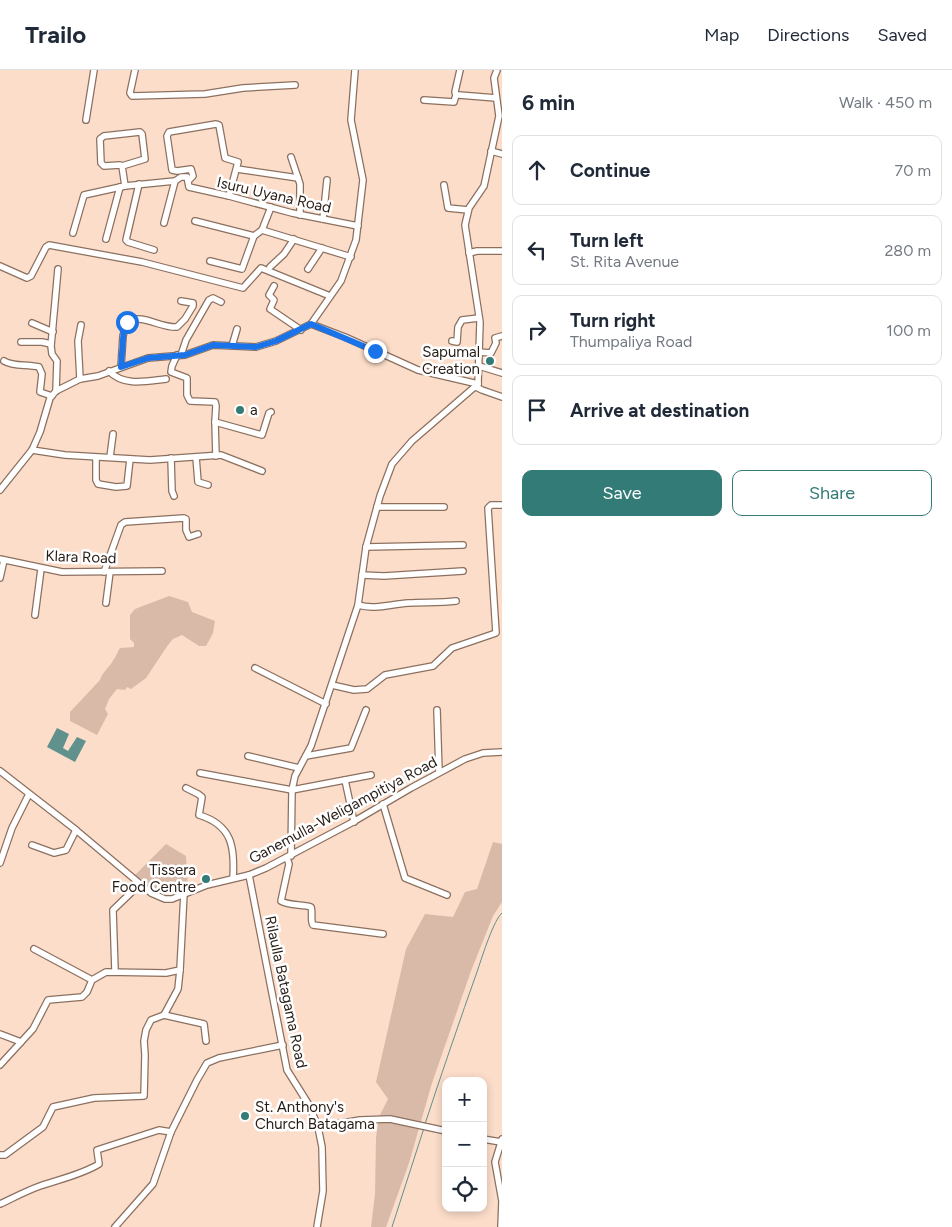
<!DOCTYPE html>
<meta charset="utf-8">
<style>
:root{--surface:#fff;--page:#f6f6f7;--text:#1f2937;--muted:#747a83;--line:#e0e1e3;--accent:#327b76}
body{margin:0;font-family:Figtree,sans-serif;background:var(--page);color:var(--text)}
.controls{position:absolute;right:15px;bottom:15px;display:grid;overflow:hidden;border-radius:10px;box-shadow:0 2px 8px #0003}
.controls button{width:45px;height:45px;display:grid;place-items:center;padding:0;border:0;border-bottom:1px solid var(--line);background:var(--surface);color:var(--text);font:25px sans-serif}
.stop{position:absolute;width:15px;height:15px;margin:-11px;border:4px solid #1a73e8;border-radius:50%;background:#fff}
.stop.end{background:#1a73e8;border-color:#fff;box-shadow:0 1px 5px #0008}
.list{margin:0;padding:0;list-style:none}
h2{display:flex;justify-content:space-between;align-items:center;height:65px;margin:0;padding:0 20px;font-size:21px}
h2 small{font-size:16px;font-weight:400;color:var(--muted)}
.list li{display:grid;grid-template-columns:32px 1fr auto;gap:15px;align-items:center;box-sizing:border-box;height:70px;margin:0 10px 10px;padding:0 10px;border:1px solid var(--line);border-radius:10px}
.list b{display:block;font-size:19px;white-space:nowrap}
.list p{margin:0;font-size:16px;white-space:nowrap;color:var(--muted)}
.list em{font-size:16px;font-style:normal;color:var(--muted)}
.actions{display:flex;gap:10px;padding:15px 20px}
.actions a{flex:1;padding:11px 0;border:1px solid var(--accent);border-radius:10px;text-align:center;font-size:18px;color:var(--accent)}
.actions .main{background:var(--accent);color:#fff}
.icon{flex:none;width:28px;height:28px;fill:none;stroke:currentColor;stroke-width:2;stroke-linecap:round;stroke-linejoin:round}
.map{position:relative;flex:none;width:502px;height:1157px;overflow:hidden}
header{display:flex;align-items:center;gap:30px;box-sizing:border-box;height:70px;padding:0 25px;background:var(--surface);border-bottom:1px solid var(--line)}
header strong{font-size:24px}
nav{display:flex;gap:28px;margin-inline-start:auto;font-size:18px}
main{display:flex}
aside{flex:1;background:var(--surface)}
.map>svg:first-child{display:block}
</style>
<header>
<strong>Trailo</strong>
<nav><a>Map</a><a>Directions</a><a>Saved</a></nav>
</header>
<main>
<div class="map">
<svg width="502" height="1157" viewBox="0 0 502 1157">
<rect width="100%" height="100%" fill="#fcddca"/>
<g fill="#d9baa8">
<path d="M169,526L188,532L192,542L215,551L213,563L206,576H199L182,565L173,569L168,575L146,608L131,619L127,617L125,620L117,619L109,629L105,639L108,644L97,665L70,651V642L100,610C103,601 110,597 114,589C117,585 117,582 120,578L134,577V573L130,569V545L135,539Z"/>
<polygon points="493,772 502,774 502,832 493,846 471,901 432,1013 409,1093 386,1157 371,1157 375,1124 376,1068 379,1047 388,1029 376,1012 406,879 425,844 453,847 465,822 477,819"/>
<polygon points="166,774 186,786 188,817 164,824 151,818 134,806"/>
</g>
<polygon fill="#60918d" points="57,658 69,664 63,678 68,681 77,667 86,671 75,692 47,677"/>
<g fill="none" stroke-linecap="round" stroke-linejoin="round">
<g stroke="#60918d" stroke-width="1">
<path d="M425,1054C442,1002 460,950 478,899C482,887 494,849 502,843"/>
<polyline points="392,1157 424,1058"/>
</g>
<g stroke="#8c705f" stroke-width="8">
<g id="minor">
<polyline points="135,0 130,23 132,26 205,24 243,18 295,15"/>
<polyline points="456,25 455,22 460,0"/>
<polyline points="424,30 454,32 456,25 459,25 496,28"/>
<polyline points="86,50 94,0"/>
<polyline points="491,81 502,84"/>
<polyline points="291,87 300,114 300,145"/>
<polyline points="122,96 145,89 142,64 140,62 104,66 100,69 101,93 104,96 120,95 122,96 125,116 175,111 181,107 187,107 189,117 229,126 292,143 358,156"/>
<polyline points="237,99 298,108"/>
<polyline points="189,110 193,106 191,99 177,101 172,100 167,66 169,62 216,54 219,55 225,88 238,92 229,126"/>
<polyline points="139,114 126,170 128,172 154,180"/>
<polyline points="444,115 448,138 468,140"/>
<polyline points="323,149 327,110"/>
<polyline points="195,151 254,166 262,160 351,187"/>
<polyline points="164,153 175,111"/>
<polyline points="262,160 271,137"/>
<polyline points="73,163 84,125 125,116"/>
<polyline points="106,169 120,117"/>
<polyline points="469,183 477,181 502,181"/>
<polyline points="210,191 242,199 254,166"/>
<polyline points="0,196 27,208 31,206 46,177 49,175 142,192 243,218 261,198 330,226"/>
<polyline points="270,197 284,184 294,169"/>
<polyline points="308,199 322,178"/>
<polyline points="274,216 269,225 274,230 270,239 301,260"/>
<polyline points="32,253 53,262"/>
<polyline points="311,254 345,267 418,300 478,314"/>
<polyline points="452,271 457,272 458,257 462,250 479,248"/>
<polyline points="21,272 42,272 51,274"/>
<polyline points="232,276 237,259"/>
<polyline points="479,282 491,283 496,273 495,268 502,266"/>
<polyline points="177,285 172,296 171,302 187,308 187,325 190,331 215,332 216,336 215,352"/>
<polyline points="181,285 186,270 209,230 213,228 221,232"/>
<path d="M4,291C14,297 26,294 39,297L42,304L40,322L52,326"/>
<polyline points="479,296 502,303"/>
<path d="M121,297L123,266L127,251C144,244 160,258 177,257L185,249L193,236V233L181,231"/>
<path d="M109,301C124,317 147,311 166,309"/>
<polyline points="80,309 78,271 81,255"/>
<polyline points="478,314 480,252 465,155 469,138 484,116 499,46 494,8 497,0"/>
<polyline points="476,317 482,320 502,327"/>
<polyline points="56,321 57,291 52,284 51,276 58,199"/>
<polyline points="32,380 65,385 150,390 221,385 262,401"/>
<polyline points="216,386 215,352 262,365 269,343 271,342"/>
<polyline points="110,387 113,364"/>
<polyline points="196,387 198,412 208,415"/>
<polyline points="96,388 96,410 98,414 116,417 127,416 130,389"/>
<polyline points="171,388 172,421 174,426"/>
<polyline points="0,420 32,380 40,362 50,328 56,321 80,309 98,306 148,288 185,285 213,275 256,277 276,271 311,254 341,211 356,170 363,110 351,50 355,0"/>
<polyline points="377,437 444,437"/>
<polyline points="366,477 463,475"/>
<polyline points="0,489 62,502 162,501"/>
<polyline points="104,502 121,455 125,452 184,448 186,449 186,460 189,467 198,464"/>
<polyline points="362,505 384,506 463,501"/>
<polyline points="0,508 4,490"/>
<polyline points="106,533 110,502"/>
<path d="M358,535C375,540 391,534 408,533C424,532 440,533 456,531"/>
<polyline points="35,545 41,499"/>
<polyline points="255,598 326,634"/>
<polyline points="332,615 354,620 367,619 385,605 433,596 452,578 496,563 488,438 491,435 502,435"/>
<polyline points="437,640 439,702"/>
<polyline points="248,686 299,698"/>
<polyline points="306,686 351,678 366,640"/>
<polyline points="0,701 76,760 151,823 165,829 172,829 207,815 249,805 266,798 353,752 411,718 465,689 483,683 502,682"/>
<polyline points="200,703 292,720 371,705"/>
<polyline points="345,710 354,752"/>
<path d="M186,718L198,724L202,727L199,745C232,755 235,777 233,808"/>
<polyline points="383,734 405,808 447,825"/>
<polyline points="32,775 54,783 66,780 76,760"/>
<polyline points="291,786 292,720 295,706 311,676 358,535 366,477 380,426 392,394 412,371 478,314"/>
<path d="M287,788L289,794L281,831C289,836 302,834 311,837C313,843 310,850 313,855L383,864"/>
<polyline points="0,793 12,758 29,724"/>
<polyline points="249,805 287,1000 309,1035 318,1057 322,1077 323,1121 317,1157"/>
<polyline points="34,879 92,910"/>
<polyline points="115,901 113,840 140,814"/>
<polyline points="164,945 204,954 206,971"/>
<polyline points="0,964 21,972"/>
<polyline points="0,995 33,959 48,930 82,927 87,922 92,910 106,902 166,903 180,900 184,823"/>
<polyline points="318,1057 360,1050 390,1049 446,1061"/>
<polyline points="483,1069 501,1072"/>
<polyline points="0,1085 5,1085 43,1057 53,1037 94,1028 144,1026 145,985 144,971 146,960 151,950 164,945 178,919 180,900"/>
<path d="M0,1134C13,1128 26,1121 40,1116C60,1109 81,1105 99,1094L97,1080L159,1060L171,1062"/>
<polyline points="115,1157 153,1114 171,1062 197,1010 207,993 219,988 283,975"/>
<polyline points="501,1157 502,1131 495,1092 502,1069"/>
</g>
</g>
<use href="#minor" stroke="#fff" stroke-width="5.5"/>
</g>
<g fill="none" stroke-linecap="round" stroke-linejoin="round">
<polyline stroke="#1a73e8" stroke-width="6" points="127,252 124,256 121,297 148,288 185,285 213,275 256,277 276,271 311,254 375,281"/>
</g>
<g fill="#327b76" stroke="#fff" stroke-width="2">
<circle cx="490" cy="291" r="5"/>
<circle cx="240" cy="340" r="5"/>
<circle cx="206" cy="809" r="5"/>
<circle cx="245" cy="1046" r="5"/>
</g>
<g text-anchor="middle" stroke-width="5" stroke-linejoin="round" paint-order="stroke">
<g font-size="15" fill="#281d16" stroke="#fff">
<text transform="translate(274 125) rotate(13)" y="5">Isuru Uyana Road</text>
<text transform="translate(81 487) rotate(2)" y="5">Klara Road</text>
<text transform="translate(343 740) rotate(-28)" y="5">Ganemulla-Weligampitiya Road</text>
<text transform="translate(286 922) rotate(78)" y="5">Rilaulla Batagama Road</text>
</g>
<g font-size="15" fill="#281d16" stroke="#fff" text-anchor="end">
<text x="480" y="287">Sapumal<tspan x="480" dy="17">Creation</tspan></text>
<text x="250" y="345" text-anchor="start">a</text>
<text x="196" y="805">Tissera<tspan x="196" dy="17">Food Centre</tspan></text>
<text x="255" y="1042" text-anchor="start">St. Anthony's<tspan x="255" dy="17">Church Batagama</tspan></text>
</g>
</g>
</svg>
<div class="controls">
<button>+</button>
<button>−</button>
<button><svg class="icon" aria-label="locate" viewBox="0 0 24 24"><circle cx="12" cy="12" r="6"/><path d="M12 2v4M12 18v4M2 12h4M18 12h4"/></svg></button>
</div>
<div class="stop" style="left:127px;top:252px"></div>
<div class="stop end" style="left:375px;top:281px"></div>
</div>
<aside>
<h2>6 min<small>Walk · 450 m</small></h2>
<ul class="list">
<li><svg class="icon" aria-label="ahead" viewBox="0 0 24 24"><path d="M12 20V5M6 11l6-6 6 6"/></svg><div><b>Continue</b></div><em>70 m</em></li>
<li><svg class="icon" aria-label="left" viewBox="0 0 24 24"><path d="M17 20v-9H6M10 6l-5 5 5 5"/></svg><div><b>Turn left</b><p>St. Rita Avenue</p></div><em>280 m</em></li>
<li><svg class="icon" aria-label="right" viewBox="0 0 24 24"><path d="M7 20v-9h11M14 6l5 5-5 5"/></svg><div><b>Turn right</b><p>Thumpaliya Road</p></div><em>100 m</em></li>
<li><svg class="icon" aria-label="arrive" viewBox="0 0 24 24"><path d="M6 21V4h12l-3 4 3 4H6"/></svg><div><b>Arrive at destination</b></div></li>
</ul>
<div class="actions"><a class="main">Save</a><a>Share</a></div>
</aside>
</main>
